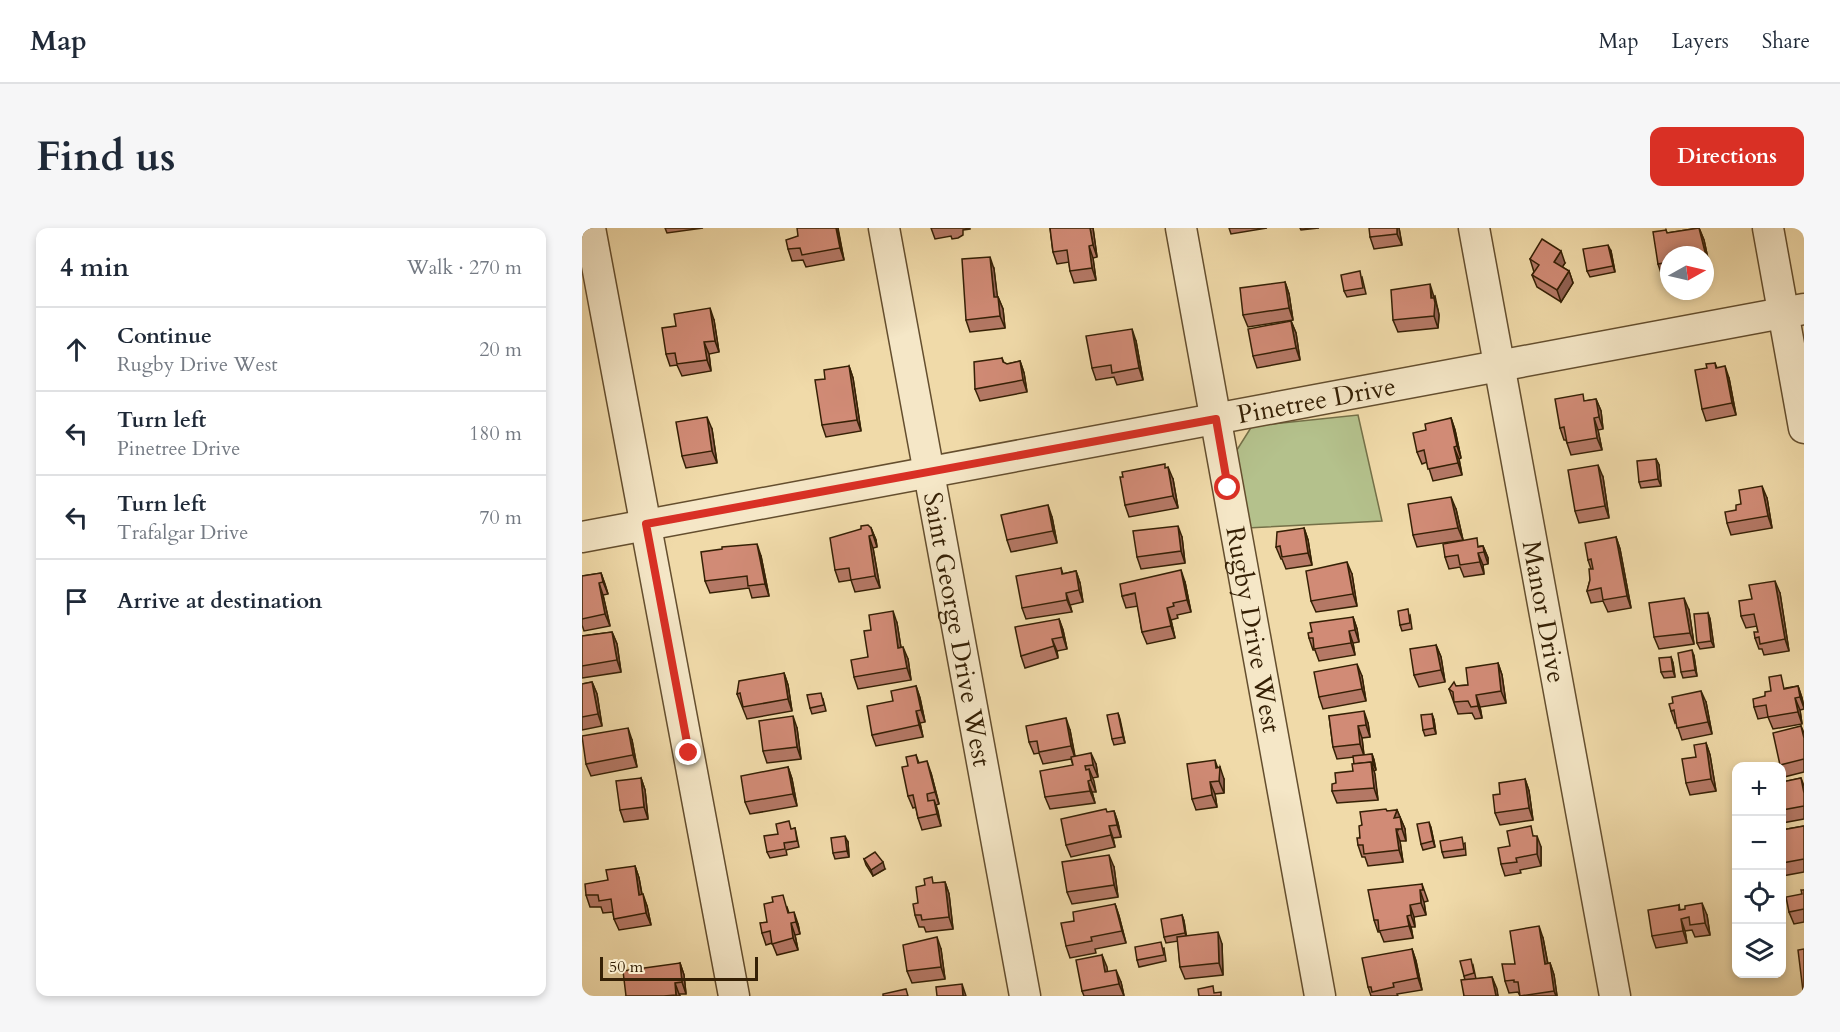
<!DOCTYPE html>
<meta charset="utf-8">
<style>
:root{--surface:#fff;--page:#f6f6f7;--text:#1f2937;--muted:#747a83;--line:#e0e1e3;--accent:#d93025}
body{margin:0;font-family:Cardo,serif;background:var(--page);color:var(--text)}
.controls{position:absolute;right:18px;bottom:18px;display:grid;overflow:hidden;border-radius:12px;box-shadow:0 3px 9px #0003}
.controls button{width:54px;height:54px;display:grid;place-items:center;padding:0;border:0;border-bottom:2px solid var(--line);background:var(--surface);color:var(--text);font:30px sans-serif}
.compass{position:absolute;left:1078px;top:18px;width:54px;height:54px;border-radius:50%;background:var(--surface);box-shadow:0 3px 9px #0003;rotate:82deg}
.scale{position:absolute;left:18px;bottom:15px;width:158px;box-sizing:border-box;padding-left:6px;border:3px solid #352005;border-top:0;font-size:16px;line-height:21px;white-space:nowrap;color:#352005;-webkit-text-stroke:4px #f5e7c7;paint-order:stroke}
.stop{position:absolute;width:18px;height:18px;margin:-14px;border:4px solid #d93025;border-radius:50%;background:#fff}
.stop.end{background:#d93025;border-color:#fff;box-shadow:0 2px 6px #0008}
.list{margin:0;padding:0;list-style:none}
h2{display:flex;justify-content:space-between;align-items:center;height:78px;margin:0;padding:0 24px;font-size:26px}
h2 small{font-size:20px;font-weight:400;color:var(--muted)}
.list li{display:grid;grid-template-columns:39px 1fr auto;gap:18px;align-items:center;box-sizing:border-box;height:84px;padding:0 24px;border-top:2px solid var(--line)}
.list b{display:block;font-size:22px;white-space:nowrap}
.list p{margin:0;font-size:20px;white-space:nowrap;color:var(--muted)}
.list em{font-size:20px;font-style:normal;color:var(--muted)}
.icon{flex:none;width:33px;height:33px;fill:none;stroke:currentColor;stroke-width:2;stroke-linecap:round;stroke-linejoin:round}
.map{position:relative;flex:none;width:1222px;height:768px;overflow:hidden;border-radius:12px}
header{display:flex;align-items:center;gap:36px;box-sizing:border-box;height:84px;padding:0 30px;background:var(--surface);border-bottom:2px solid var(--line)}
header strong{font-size:28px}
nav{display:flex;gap:33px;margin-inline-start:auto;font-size:21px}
.intro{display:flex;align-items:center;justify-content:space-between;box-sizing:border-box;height:144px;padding:0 36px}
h1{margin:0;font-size:42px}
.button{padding:15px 27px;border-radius:12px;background:var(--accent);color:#fff;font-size:21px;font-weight:700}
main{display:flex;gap:36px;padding:0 36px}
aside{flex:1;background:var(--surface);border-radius:12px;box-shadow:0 3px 9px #0003}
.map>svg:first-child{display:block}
</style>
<header>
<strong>Map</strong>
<nav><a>Map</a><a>Layers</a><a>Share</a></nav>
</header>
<div class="intro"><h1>Find us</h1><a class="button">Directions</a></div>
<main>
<aside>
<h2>4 min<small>Walk · 270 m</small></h2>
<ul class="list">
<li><svg class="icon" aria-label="ahead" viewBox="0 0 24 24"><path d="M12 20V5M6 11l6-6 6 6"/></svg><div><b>Continue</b><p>Rugby Drive West</p></div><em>20 m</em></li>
<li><svg class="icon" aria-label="left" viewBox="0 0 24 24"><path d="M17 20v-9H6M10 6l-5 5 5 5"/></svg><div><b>Turn left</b><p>Pinetree Drive</p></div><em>180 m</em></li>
<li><svg class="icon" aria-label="left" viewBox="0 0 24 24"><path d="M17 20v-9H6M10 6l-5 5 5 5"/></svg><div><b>Turn left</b><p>Trafalgar Drive</p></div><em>70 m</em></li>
<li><svg class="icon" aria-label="arrive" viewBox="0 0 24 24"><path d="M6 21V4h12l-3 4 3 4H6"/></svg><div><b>Arrive at destination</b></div></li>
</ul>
</aside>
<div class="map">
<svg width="1222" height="768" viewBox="0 0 1222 768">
<rect width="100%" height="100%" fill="#f0daa9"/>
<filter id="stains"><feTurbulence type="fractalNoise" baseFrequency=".00333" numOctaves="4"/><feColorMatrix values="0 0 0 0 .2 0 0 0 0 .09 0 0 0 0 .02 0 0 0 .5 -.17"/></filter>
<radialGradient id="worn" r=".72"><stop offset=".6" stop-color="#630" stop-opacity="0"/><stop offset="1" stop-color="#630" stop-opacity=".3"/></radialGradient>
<polygon fill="#b4c18c" stroke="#747048" stroke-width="1.5" points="776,187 800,293 665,300 653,225 670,198"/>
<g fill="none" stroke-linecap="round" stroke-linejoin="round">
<g stroke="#644e2e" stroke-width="33">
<g id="minor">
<polyline points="8,0 152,768"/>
<path id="s1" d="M302,0L443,768"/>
<path id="s2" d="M599,0L738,768"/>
<path id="s3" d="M892,0L1033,768"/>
<polyline points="1186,0 1222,200"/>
<path id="s4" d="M0,309L1222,81"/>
</g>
</g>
<use href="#minor" stroke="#f5e7c7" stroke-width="30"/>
</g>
<g fill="#b47865" stroke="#352005" stroke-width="1.5">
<polygon points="83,0 121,0 85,5"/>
<polygon points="256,0 262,32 224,39 221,32 210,33 206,21"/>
<polygon points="349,0 388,0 388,1 381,2 381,7 376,10 370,11 369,8 353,11"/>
<polygon points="468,0 511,0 515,29 511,30 514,52 492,55 488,43 487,34 475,36 471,24"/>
<polygon points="647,0 685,0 649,6"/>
<polygon points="718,0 737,0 719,2"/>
<polygon points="817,0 820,17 792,21 788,9"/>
<polygon points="1117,0 1122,12 1128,40 1123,41 1123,27 1087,27 1087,46 1080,48 1076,36 1084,2 1085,5"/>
<polygon points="1029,23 1033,44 1008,49 1005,43"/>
<polygon points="948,31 983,35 980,39 987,43 991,55 979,74 955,59 950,47 952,44"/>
<polygon points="412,41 415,69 416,69 421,81 423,100 388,104 384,92"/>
<polygon points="780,49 784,66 765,69 762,63"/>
<polygon points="703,54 707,66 711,92 666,99 661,87"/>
<polygon points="853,68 857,87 856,100 816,104 811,92"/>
<polygon points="132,92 137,124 127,126 129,143 100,148 95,137 88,138 84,126"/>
<polygon points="709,93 714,105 718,132 675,140 671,128"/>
<polygon points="554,113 561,152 535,157 532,149 514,152 510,140"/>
<polygon points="420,130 422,135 425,136 438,133 442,145 445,164 398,173 393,161"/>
<polygon points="1133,135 1135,140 1147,150 1154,187 1124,193 1120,181 1125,140"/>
<polygon points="267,138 271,150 279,203 244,209 240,197"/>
<polygon points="1014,171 1019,183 1021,201 1016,202 1020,222 989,227 984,212 982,212 978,200 1003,173"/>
<polygon points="869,190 873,202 879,230 877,231 880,247 851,253 845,234 840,236 835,224 844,202"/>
<polygon points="130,201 135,235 104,240 100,228"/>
<polygon points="1074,231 1077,237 1079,258 1059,260 1057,254"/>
<polygon points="1021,249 1027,290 997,295 993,283"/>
<polygon points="591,251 596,280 547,289 543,277"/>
<polygon points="1185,270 1190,300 1149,307 1145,295 1154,282"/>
<polygon points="874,281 881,312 835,319 831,307"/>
<polygon points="470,289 475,315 429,324 425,312"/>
<polygon points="289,300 294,312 295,319 291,320 298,360 273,364 269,352 257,354 253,342"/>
<polygon points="722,300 726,312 730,337 704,341 700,331 699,331 694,319"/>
<polygon points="600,309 603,335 559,341 555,329"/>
<polygon points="1034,309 1038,321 1049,380 1026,384 1021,373 1009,375 1005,363 1008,352 1009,341 1006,332"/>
<polygon points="898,318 901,318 906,330 906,336 901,337 902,346 882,349 878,339 867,341 863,329"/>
<polygon points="179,328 187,368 170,370 167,360 128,365 123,353"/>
<polygon points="479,340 481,346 494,343 498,355 501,374 488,377 490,384 444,391 440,380"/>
<polygon points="19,345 26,366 21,367 28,398 2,403 0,397 0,348"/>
<polygon points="770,346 775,378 734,384 729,373"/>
<polygon points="603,354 609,384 595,387 596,390 589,392 593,410 565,416 560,404 556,378 544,380 540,368"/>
<polygon points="1198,365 1207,423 1182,427 1180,421 1177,421 1173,410 1176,404 1175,398 1164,400 1159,388 1170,371"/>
<polygon points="1107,382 1112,416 1077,421 1072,409"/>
<polygon points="1126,385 1128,391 1132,419 1118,421 1115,415"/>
<polygon points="828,387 830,401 820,403 818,397"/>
<polygon points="771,389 775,401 777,414 771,415 773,427 737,433 733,422 731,422 727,410"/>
<polygon points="477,391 481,402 485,421 475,423 476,430 443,440 439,428"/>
<polygon points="315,395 319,420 326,431 329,452 276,461 272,449 286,429"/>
<polygon points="30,404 35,416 39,444 0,450 0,408"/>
<polygon points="854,417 859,429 863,454 837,459 832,447"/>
<polygon points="1112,428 1115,448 1101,450 1099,444"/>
<polygon points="1089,429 1091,435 1093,449 1082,450 1079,444"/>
<polygon points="916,435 920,447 924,475 898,479 900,490 893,491 890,485 876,486 867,461 874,458 886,457"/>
<polygon points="202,445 206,457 210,483 165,491 155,466"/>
<polygon points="780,448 784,473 741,481 737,469"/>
<polygon points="10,454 15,466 20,498 0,502 0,456"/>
<polygon points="334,458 338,470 343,494 338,495 341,509 294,518 290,507 311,473"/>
<polygon points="1216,458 1220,470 1222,479 1222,481 1218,482 1220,496 1191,501 1186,489 1176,491 1172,479 1183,468 1204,460"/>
<polygon points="241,471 244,483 230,486 228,480"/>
<polygon points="1124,474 1130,506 1100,512 1094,494 1093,495 1089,483"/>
<polygon points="536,485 543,515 532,517 530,511"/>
<polygon points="850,486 852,492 854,506 843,508 841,502"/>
<polygon points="747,488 786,495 788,509 780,510 782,527 790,526 792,532 794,542 792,543 796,572 755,575 750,563 754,555 771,543 772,536 772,529 755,531 751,519"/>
<polygon points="1219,498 1222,505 1222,544 1202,549 1200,542 1200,538 1198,538 1198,537"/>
<polygon points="215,500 219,531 185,535 181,523"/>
<polygon points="488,502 493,528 514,536 516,549 510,550 514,564 510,564 513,575 468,581 463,569 491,537 489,531 461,536 457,525 452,526 447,514"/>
<polygon points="50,512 55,539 9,548 4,536"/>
<polygon points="1124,515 1128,527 1134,563 1108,567 1104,555 1114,529"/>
<polygon points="334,527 337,535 349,545 357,576 354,577 359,598 340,602 336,590 334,579 331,580 326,568 326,538"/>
<polygon points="206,539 210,551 215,578 168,586 163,574"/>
<polygon points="635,539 642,551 642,565 633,566 635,579 614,582 610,571"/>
<polygon points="59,550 63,562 66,591 42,594 38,582"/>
<polygon points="1219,550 1222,558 1222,591 1200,595 1200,554"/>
<polygon points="943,551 947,563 951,592 918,597 913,585"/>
<polygon points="815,582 823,601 824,613 818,613 821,634 786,638 783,629 780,629 776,617 780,597 805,583"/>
<polygon points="532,583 536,595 539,609 531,610 533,619 489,629 484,617 525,584"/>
<polygon points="1222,598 1222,644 1200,648 1200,602"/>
<polygon points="213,600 217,619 204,622 205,627 188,630 185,624 196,606"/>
<polygon points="849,600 853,619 841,622 839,616"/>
<polygon points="952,608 959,619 959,638 938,642 939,645 923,648 919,636 928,618"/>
<polygon points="266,614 267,629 253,631 251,625"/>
<polygon points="883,615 884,627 862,630 860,624"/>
<polygon points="282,631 303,641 291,648 284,637"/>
<polygon points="53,638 57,650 60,666 65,678 69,697 37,702 32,691 31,684 21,685 19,679 8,679 4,667 26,652"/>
<polygon points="532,639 536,669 490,676 485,664"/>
<polygon points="363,654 367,666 371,701 344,704 342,699 337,699 333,687 343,657"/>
<polygon points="840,656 846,673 842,674 844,687 832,689 833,699 829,699 831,710 802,714 798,704 796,704 792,692"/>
<polygon points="1222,662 1222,694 1212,696 1207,684"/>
<polygon points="533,676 537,688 544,715 513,721 514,725 488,730 484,718 492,693"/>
<polygon points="1097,677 1098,682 1125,687 1128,707 1113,709 1110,702 1103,703 1105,715 1074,720 1070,708"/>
<polygon points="205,679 207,685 216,696 218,706 213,707 216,722 195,727 190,715 184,717 180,705 185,694"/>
<polygon points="600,687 602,693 604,708 640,716 641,747 603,751 598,739 596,713 584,715 582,709"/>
<polygon points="961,710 966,736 968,735 972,747 975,768 938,768 936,764 927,765 923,753 933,736"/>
<polygon points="582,720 584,733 557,739 555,732"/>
<polygon points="359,721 363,751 330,755 325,743"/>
<polygon points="830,721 834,733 840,762 815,766 816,768 789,768 786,759"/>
<polygon points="520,727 525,744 539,754 542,768 502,768 500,763"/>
<polygon points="98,735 102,747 104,766 97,766 98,768 44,768"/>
<polygon points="891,737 894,751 910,749 916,768 882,768 883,752 882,748"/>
</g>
<g fill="#926153" stroke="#352005" stroke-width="1.5">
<polygon points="254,0 256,0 256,2 262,32 258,20"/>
<polygon points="508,0 511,0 515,29 511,17"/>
<polygon points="815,0 817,0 820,17 815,6"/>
<polygon points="1117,0 1122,12 1128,40 1124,28"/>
<polygon points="1026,17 1029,23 1033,44 1031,38"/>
<polygon points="507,18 511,30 514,52 510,40"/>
<polygon points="979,23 983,35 976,46 972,34"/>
<polygon points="408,29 412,41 417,81 412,69"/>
<polygon points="987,43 991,55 979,74 975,62"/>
<polygon points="703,54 707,66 711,92 707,80"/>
<polygon points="848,56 856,82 857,87 856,100 852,88"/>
<polygon points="416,69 421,81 423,100 418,88"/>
<polygon points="128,80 132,92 137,124 133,113"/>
<polygon points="709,93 714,105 718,132 714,120"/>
<polygon points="550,101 554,113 561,152 557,140"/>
<polygon points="122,114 127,126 129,143 125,132"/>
<polygon points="438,133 442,145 445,164 441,152"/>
<polygon points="267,138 271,150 279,203 275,192"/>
<polygon points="1143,138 1147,150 1154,187 1150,175"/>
<polygon points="1014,171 1019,183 1021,201 1017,189"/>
<polygon points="125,189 130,201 135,235 130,223"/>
<polygon points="869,190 873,202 879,230 875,218"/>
<polygon points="1012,190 1016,202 1020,222 1015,210"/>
<polygon points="872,219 877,231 880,247 876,235"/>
<polygon points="1074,231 1077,237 1079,258 1076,251"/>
<polygon points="1016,237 1021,249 1027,290 1023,278"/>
<polygon points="586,239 591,251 596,280 591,268"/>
<polygon points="1180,258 1185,270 1190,300 1186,288"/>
<polygon points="869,269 874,281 881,312 876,300"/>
<polygon points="466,277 470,289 475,315 471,303"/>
<polygon points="596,298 600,309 603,335 599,323"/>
<polygon points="289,300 294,312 295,319 291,307"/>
<polygon points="722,300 726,312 730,337 726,325"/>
<polygon points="287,308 291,320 298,360 293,348"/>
<polygon points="1034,309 1038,321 1049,380 1045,368"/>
<polygon points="175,316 179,328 187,368 183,356"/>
<polygon points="901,318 906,330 906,336 902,324"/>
<polygon points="896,325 901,337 902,346 898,334"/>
<polygon points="765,334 770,346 775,378 771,366"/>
<polygon points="599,342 603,354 609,384 605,372"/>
<polygon points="494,343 498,355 501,374 497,362"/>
<polygon points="19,345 23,356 26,366 21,354"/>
<polygon points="1193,353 1198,365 1207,423 1203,411"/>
<polygon points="17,355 21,367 28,398 23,386"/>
<polygon points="484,365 488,377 490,384 485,372"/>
<polygon points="1102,370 1107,382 1112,416 1108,405"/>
<polygon points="585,380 589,392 593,410 589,398"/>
<polygon points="311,383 315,395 321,432 316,420"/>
<polygon points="1126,385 1128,391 1132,419 1129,413"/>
<polygon points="771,389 775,401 777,414 773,402"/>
<polygon points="477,391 481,402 485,421 481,409"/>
<polygon points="767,403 771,415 773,427 769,415"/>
<polygon points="30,404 35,416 39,444 35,432"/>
<polygon points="470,411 475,423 476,430 472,418"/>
<polygon points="854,417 859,429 863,454 859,442"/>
<polygon points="321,419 326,431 329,452 325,440"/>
<polygon points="1110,422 1112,428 1115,448 1113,442"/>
<polygon points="1089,429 1091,435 1093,449 1091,443"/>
<polygon points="916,435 920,447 924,475 919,463"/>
<polygon points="775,436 780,448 784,473 780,461"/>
<polygon points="202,445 206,457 210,483 206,471"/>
<polygon points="10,454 15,466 20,498 16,486"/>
<polygon points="334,458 338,470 343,494 339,482"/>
<polygon points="1216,458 1220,470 1222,480 1218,469"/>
<polygon points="1119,463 1124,474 1130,506 1126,494"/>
<polygon points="894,467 898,479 900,490 896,478"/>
<polygon points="1213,470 1218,482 1220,496 1216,484"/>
<polygon points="334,483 338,495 341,509 337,497"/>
<polygon points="782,483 786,495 788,509 784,497"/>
<polygon points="536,485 538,491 543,515 541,509"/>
<polygon points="850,486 852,492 854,506 852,500"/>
<polygon points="211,488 215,500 219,531 215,519"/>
<polygon points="484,490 488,502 493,530 489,518"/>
<polygon points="776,498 780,510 782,528 778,516"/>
<polygon points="46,500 50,512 55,539 51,527"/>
<polygon points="1124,515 1128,527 1134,563 1129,551"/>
<polygon points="509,525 514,536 516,549 511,537"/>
<polygon points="790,526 792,532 794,542 791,536"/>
<polygon points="633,532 637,544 638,539 642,551 642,565 637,553"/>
<polygon points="345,533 349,545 357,576 353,564"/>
<polygon points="789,534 793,546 796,572 792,560"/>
<polygon points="206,539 210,551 215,578 211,566"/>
<polygon points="507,541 512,553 514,564 509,552"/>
<polygon points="59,550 63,562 66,591 62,579"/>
<polygon points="943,551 947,563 951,592 947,580"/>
<polygon points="506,553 510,564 513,575 508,563"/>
<polygon points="628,554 633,566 635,579 630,567"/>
<polygon points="352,572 356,583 359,598 355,586"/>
<polygon points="815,582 823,601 824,613 820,601 819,594 816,602 812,590"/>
<polygon points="532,583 536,595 539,609 535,597"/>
<polygon points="847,594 849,600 853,619 851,613"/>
<polygon points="527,598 531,610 533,619 529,607"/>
<polygon points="814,601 818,613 821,634 817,622"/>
<polygon points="263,608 266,614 267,629 265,623"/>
<polygon points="955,608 959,619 959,638 955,626"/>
<polygon points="527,627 532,639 536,669 532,657"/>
<polygon points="301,634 303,641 291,648 289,642"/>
<polygon points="53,638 57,650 62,679 57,667"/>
<polygon points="363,654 367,666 371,701 367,689"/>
<polygon points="838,662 842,674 844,687 839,675"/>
<polygon points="61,666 65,678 69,697 64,685"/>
<polygon points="1120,675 1125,687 1128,707 1123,695"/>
<polygon points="533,676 537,688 544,715 540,703"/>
<polygon points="828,677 832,689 833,699 829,687"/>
<polygon points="212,684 216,696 218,706 214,694"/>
<polygon points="600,687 602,693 605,711 603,705"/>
<polygon points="825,688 829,699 831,710 827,698"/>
<polygon points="1099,691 1103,703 1105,715 1101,703"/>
<polygon points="209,695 213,707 216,722 211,710"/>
<polygon points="957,698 961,710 968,748 963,736"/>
<polygon points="636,704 640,716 641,747 637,735"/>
<polygon points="355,709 359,721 363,751 359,739"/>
<polygon points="830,721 834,733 840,762 836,750"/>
<polygon points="520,727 525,739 527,756 523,744"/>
<polygon points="98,735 102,747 104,766 100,754"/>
<polygon points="968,735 972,747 975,768 974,768 972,763"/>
<polygon points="534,742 539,754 542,768 537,756"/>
<polygon points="910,749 915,761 916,768 914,768"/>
<polygon points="93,755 97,766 98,768 95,768 94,767"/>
<polygon points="380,756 384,768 381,768"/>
</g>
<g fill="#d18b76" stroke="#352005" stroke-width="1.5">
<polygon points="215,0 254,0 258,20 220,27 218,20 206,21 204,12 216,8"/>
<polygon points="468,0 508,0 511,17 507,18 510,40 488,43 485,22 471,24"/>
<polygon points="787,0 815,0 815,6 788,9"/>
<polygon points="1117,0 1124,28 1123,27 1087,27 1087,34 1076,36 1071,4 1084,2 1085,5"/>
<polygon points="960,11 979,23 972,34 987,43 975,62 950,47 957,37 948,31"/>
<polygon points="1026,17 1031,38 1005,43 1001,21"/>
<polygon points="408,29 412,69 416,69 418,88 384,92 380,31"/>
<polygon points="778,43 781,60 762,63 759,47"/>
<polygon points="703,54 707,80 661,87 658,60"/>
<polygon points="848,56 849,70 852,70 853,75 852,88 811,92 809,62"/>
<polygon points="128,80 133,113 122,114 125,132 95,136 93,125 84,126 80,100 94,98 92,86"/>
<polygon points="709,93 714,120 671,128 666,101"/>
<polygon points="550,101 557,140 530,145 529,137 510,140 504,108"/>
<polygon points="420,130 421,134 425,136 438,133 441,152 393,161 392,134"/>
<polygon points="1133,135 1134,140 1143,138 1150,175 1120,181 1113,142 1125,140 1124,136"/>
<polygon points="267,138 275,192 240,197 233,152 243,151 242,142"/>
<polygon points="1001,166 1002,173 1014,171 1017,189 1012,190 1015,210 985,215 982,199 978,200 973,171"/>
<polygon points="125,189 130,223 100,228 94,194"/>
<polygon points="869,190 875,218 872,219 876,235 846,241 842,222 835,224 831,205 844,202 843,196"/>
<polygon points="1074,231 1076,251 1057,254 1055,233"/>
<polygon points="583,236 583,240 586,239 591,268 543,277 538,249 541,249 540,244"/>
<polygon points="1016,237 1023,278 993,283 986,242"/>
<polygon points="1180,258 1186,288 1145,295 1143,284 1154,282 1154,277 1159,276 1157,262"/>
<polygon points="869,269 876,300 831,307 826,276"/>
<polygon points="466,277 471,303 425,312 419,287"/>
<polygon points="286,297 289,300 291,307 287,308 293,348 269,352 267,340 253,342 248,310 279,301 279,298"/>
<polygon points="596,298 599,323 555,329 551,303"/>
<polygon points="722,300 726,325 700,329 698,318 694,319 695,304"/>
<polygon points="1034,309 1045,368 1021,372 1019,360 1005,363 1008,352 1007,341 1011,341 1009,331 1006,332 1003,315"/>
<polygon points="895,310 896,319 901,318 902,324 896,325 898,334 878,337 876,327 863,329 861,316"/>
<polygon points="175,316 183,356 166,358 165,348 123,353 119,324 140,321 140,319"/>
<polygon points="765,334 771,366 729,373 724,343"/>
<polygon points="479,340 480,346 494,343 497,362 484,365 485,372 440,380 434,348"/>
<polygon points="599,342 605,372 591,375 592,378 585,380 589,398 560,404 553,365 540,368 538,356"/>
<polygon points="19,345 21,354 17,355 23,386 0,391 0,348"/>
<polygon points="1193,353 1203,411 1178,416 1177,409 1173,410 1172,404 1176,404 1172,386 1159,388 1157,373 1170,371 1167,357"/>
<polygon points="1102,370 1108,405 1072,409 1067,375"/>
<polygon points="826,381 828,395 818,397 816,383"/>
<polygon points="311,383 316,420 321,419 325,440 272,449 269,432 286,429 282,403 289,402 287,387"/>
<polygon points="1126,385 1129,413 1115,415 1112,386"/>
<polygon points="771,389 773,402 767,403 769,415 732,421 731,410 727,410 726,405 730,404 728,395"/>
<polygon points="477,391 481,409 470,411 472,418 439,428 433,399"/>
<polygon points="30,404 35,432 0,438 0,408"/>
<polygon points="854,417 859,442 832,447 828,421"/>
<polygon points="1110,422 1113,442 1099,444 1096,425"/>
<polygon points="1089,429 1091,443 1079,444 1077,430"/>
<polygon points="916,435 919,463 894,467 896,478 889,479 886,473 872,474 871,464 867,461 872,454 874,458 886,457 884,440"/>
<polygon points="775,436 780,461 737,469 732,444"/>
<polygon points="202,445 206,471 161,479 158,465 155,466 157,453"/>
<polygon points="1199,447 1202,461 1216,458 1218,469 1213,470 1216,484 1186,489 1184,477 1172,479 1171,471 1183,468 1183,464 1189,463 1187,449"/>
<polygon points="10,454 16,486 0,489 0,456"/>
<polygon points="334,458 339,482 334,483 337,497 290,507 285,478 311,473 309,463"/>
<polygon points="1119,463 1126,494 1095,500 1092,482 1089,483 1087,476 1091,475 1090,469"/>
<polygon points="239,465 242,477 228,480 225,467"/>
<polygon points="782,483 784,497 776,498 778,516 751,519 747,488"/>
<polygon points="536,485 541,509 530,511 525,487"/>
<polygon points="850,486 852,500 841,502 839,487"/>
<polygon points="211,488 215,519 181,523 177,493"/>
<polygon points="484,490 489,518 457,524 455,513 447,514 444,498"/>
<polygon points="1219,498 1222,510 1222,531 1198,537 1191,505"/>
<polygon points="46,500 51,527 4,536 0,508"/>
<polygon points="1124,515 1129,551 1104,555 1100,531 1114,529 1112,517"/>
<polygon points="509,525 511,537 503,538 504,542 507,541 509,552 506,553 508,563 463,569 458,543 491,537 489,529"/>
<polygon points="790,526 791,536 790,537 789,534 772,536 771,528"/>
<polygon points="334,527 336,535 345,533 353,564 345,566 346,573 352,572 355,586 336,590 331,567 326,568 320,539 326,538 324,529"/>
<polygon points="633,532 634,540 638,539 637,553 628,554 630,567 610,571 605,536"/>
<polygon points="789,534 792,560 750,563 750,556 754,555 753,545 771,543 770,536"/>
<polygon points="206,539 211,566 163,574 159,548"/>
<polygon points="59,550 62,579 38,582 34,553"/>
<polygon points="1219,550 1222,565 1222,578 1200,582 1200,554"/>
<polygon points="943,551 947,580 913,585 911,567 918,566 917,555"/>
<polygon points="524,581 525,584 532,583 535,597 527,598 529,607 484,617 479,591"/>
<polygon points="804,581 805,583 815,582 812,590 818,589 820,601 814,601 817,622 782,626 781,617 776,617 775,610 778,610 777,598 780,597 778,584"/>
<polygon points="207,593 209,601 213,600 215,613 202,615 203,621 185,624 182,608 196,606 194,596"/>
<polygon points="847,594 851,613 839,616 835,596"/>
<polygon points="949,598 951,608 955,608 955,626 934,630 935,634 919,636 916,620 928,618 925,603"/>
<polygon points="1222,598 1222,631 1200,635 1200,602"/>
<polygon points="263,608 265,623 251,625 249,610"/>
<polygon points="880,609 882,621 860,624 858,613"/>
<polygon points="293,624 301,634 289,642 282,631"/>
<polygon points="527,627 532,657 485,664 480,634"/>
<polygon points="53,638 57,667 61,666 64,685 32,691 29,671 17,673 16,667 4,667 3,656 26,652 24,642"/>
<polygon points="350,649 351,655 363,654 367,689 340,692 339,687 333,687 331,676 336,675 334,659 343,657 342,651"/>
<polygon points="840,656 841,662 838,662 839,675 828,677 829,687 825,688 827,698 797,703 796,692 792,692 786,662"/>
<polygon points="1219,662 1222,662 1222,681 1207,684 1204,669 1220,666"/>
<polygon points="201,667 206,685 212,684 214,694 209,695 211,710 190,716 188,703 180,705 178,695 185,694 182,676 191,674 190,669"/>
<polygon points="1120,675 1123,695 1108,697 1107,689 1099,691 1101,703 1070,708 1066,682 1097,677 1097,682 1103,681 1103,678"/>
<polygon points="533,676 540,703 509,709 510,713 484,718 479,695 492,693 491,684"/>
<polygon points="600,687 603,705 582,709 579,691"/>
<polygon points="957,698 963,736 968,735 972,763 938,768 936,754 932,754 932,752 923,753 920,736 933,736 928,703"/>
<polygon points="636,704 637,735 598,739 595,709"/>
<polygon points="355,709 359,739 325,743 321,717"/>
<polygon points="579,714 582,727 555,732 553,719"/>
<polygon points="830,721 836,750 811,755 812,759 790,764 789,759 786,759 780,730"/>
<polygon points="1222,721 1222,764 1221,763 1216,722"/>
<polygon points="520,727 523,744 534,742 537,756 500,763 494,732"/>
<polygon points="889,731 892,745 882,748 878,733"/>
<polygon points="98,735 100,754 93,755 94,767 82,768 44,768 41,743"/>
<polygon points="910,749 914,768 882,768 879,752"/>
<polygon points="380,756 381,768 355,768 354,759"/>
<polygon points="631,758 632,765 639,764 639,768 617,768 616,761"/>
<polygon points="324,761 326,768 301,768 301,766"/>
</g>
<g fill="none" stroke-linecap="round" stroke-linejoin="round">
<polyline stroke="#d93025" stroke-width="8" points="107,525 64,296 634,191 646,260"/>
</g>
<g text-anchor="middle" stroke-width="6" stroke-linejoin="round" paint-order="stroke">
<g font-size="26" fill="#352005" stroke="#f5e7c7">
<text dy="9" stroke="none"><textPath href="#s4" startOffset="747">Pinetree Drive</textPath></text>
<text dy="9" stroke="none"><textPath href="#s3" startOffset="390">Manor Drive</textPath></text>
<text dy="9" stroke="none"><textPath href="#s1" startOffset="408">Saint George Drive West</textPath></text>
<text dy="9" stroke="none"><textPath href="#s2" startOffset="408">Rugby Drive West</textPath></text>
</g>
</g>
<rect width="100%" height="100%" filter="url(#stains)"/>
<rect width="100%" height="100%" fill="url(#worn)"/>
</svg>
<div class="controls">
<button>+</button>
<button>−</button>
<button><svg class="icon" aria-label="locate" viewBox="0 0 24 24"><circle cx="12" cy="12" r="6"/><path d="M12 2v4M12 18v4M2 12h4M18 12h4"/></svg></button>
<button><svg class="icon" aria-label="layers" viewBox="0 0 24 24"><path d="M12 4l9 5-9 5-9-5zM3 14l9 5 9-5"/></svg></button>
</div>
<svg class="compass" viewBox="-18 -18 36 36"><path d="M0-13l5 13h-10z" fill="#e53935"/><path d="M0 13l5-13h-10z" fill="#747a83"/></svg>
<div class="scale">50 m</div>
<div class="stop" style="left:646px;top:260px"></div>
<div class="stop end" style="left:107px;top:525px"></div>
</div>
</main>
